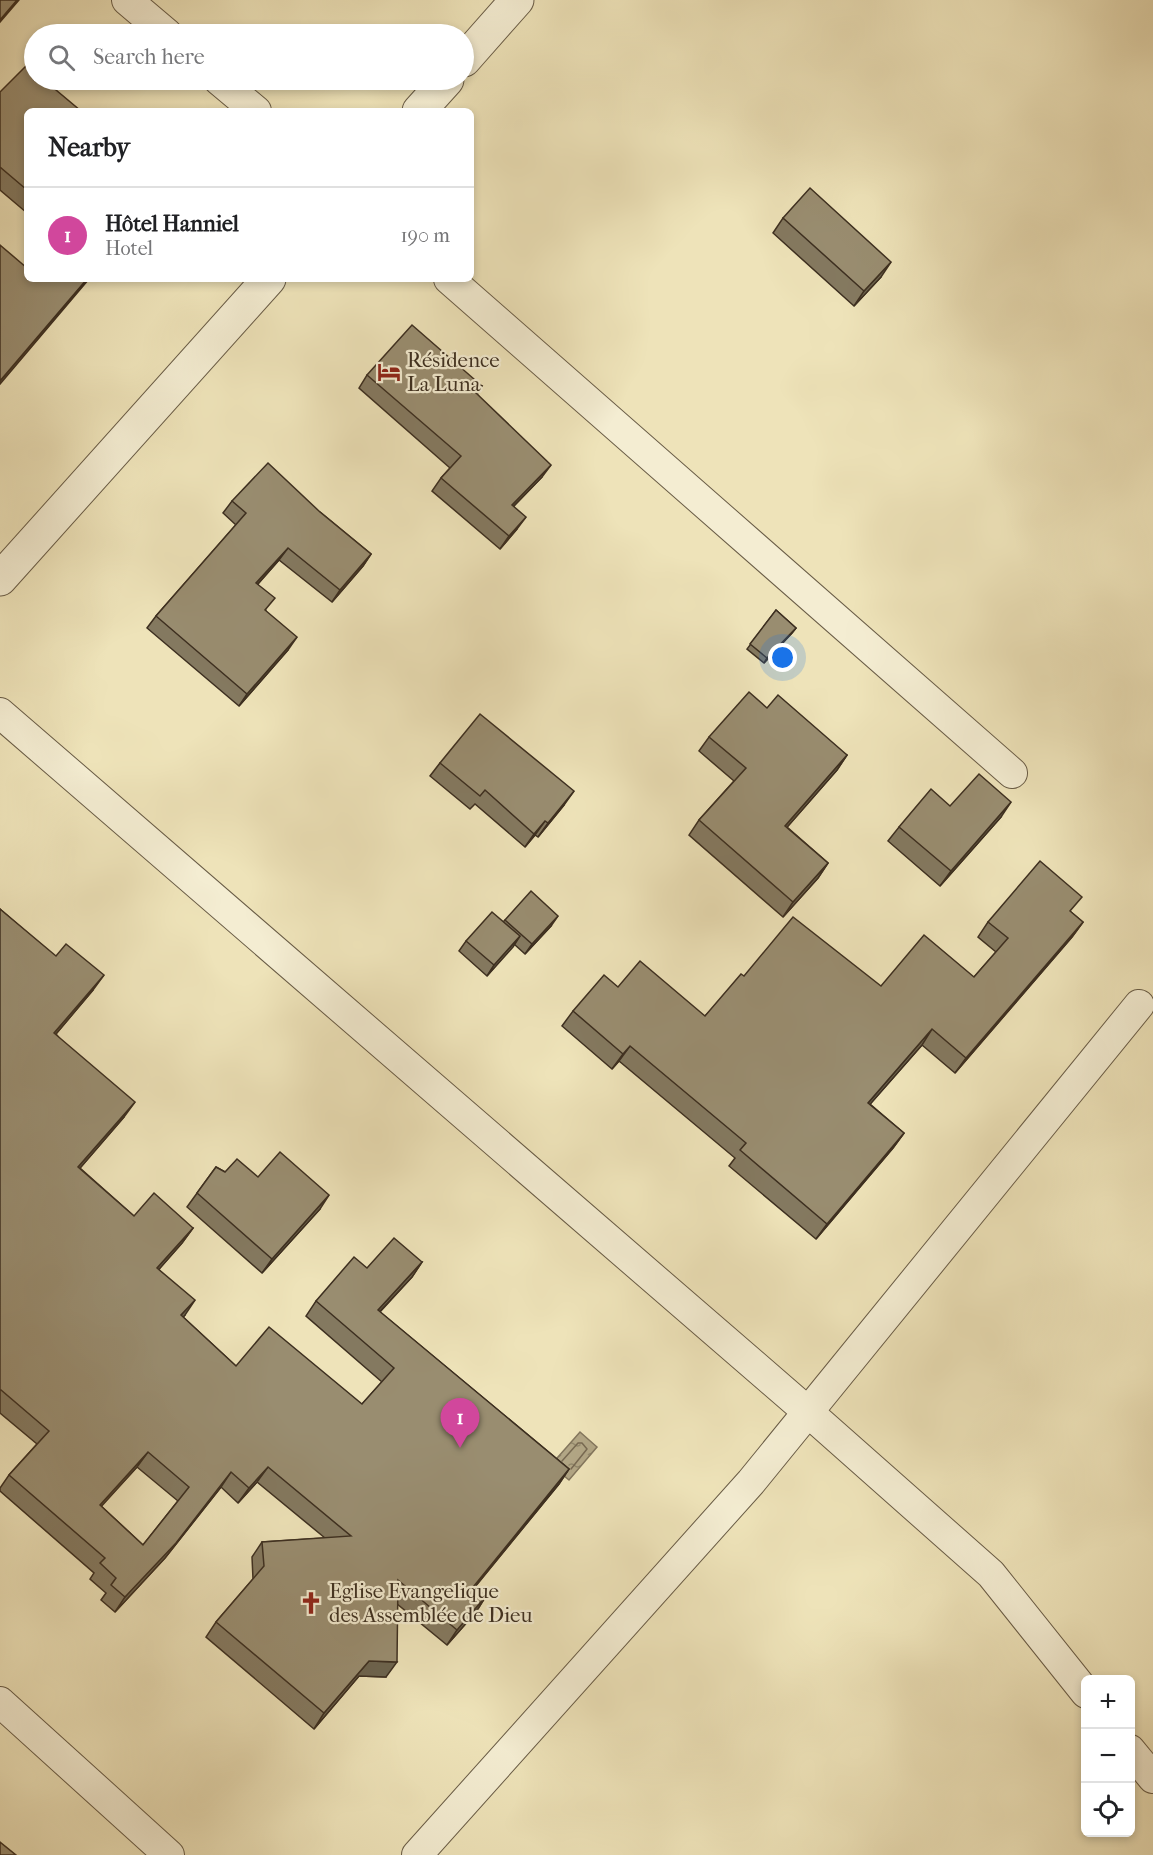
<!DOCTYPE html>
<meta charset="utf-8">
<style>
:root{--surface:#fff;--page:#f6f6f6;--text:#202124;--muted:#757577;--line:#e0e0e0;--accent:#ea580c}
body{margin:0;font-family:"IM FELL French Canon",serif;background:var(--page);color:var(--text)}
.controls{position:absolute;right:18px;bottom:18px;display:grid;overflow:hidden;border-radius:9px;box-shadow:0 3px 9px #0003}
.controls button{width:54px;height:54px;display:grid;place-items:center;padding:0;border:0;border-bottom:2px solid var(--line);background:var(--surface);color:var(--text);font:30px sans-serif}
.you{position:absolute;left:783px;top:658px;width:21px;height:21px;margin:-15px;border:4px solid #fff;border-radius:50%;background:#1a73e8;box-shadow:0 0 0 9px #1a73e833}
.badge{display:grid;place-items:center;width:39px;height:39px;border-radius:50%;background:var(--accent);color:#fff;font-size:20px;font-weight:700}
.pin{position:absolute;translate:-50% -50px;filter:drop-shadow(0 2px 3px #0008)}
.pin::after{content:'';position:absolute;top:32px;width:21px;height:18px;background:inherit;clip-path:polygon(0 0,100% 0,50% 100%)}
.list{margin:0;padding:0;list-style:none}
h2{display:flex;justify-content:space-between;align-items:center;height:78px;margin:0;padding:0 24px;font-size:26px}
h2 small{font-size:20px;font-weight:400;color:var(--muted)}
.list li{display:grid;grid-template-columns:39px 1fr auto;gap:18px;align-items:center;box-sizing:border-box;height:96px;padding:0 24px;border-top:2px solid var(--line)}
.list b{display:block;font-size:22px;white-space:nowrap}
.list p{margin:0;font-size:20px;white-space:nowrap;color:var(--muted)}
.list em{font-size:20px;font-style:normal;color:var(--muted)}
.icon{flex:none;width:33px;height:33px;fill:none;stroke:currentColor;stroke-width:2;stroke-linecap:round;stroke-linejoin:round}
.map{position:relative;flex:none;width:1153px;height:1855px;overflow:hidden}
.search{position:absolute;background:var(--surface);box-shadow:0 3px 9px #0003;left:24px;top:24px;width:450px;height:66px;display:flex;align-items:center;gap:15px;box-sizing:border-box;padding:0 21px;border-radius:33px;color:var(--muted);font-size:22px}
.panel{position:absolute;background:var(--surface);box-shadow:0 3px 9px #0003;left:24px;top:108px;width:450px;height:174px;border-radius:9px}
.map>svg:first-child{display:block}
</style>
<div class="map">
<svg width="1153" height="1855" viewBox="0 0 1153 1855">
<defs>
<pattern id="water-ripples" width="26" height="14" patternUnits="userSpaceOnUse" patternTransform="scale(1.5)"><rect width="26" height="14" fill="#b2a685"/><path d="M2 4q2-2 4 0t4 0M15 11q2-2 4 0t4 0" fill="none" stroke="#92886c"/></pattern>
</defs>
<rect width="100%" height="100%" fill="#eee3b9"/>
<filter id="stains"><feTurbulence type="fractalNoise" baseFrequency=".00333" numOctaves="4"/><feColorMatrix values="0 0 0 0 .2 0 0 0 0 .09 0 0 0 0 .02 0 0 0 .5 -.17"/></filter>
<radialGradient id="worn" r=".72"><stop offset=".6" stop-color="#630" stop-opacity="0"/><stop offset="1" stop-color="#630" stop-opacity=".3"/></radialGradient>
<polygon fill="url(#water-ripples)" stroke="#83765d" stroke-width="1.5" points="580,1432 597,1447 569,1480 551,1465"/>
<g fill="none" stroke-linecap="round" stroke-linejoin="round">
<polyline stroke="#786a52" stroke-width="1.5" points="562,1461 578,1443 582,1443 587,1449 571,1469"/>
<g stroke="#695c46" stroke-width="32">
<g id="minor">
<polyline points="127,0 167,34"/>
<polyline points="219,80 256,111"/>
<polyline points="449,279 1012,773"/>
<polyline points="0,713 808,1412 991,1574 1086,1693"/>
<polyline points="0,1702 169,1855"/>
<polyline points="1130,1750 1153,1778"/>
<polyline points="417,1855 751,1482 1139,1005"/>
</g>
</g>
<g stroke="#695c46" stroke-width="35">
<g id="tertiary">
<polyline points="464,60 517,0"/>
<polyline points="419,111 447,80"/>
<polyline points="0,579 269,279"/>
</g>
</g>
<use href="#minor" stroke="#f4edd2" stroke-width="30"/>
<use href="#tertiary" stroke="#f4edd2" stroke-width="33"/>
</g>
<g fill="#847960" stroke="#3d2f20" stroke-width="1.5" fill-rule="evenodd">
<polygon points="0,92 27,111 27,213 0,190"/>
<polygon points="783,218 881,277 854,306 773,233"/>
<polygon points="367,375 482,386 477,394 542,477 514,506 517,529 500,549 432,491 441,478 450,468 359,388"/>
<polygon points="232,501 320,512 371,554 363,566 332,602 279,560 258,584 266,611 288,650 239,706 147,628 156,616 236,525 223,513"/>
<polygon points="776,610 796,628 792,633 764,663 747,649"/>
<polygon points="767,708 847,755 837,770 787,827 828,863 818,878 783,917 689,835 699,820 734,781 699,751 709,737"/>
<polygon points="440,763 564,805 538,837 535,835 525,847 475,804 470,809 430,776"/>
<polygon points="950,806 1001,817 940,886 888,841 899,827"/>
<path d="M0,909L93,990L56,1034L124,1117L80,1168L134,1216L193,1228L182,1243L159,1269L185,1315L183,1317L236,1366L362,1404L382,1382L306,1316L316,1301L367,1268L422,1262L412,1277L380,1312L569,1469L559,1484L475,1587L486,1596L476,1612L447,1645L397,1604L386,1677L359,1676L314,1729L206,1637L216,1622L253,1579L252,1557L262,1542L325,1538L257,1482L238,1503L221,1487L165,1558L115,1612L101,1600L106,1593L90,1579L94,1573L0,1491V1488L9,1475L37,1444L0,1413ZM137,1467L178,1501L143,1545L101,1506Z"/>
<polygon points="1071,912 1083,922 1072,937 955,1073 922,1045 870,1104 904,1133 893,1148 816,1239 729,1166 735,1158 619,1061 612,1069 562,1026 573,1011 618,987 705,1016 744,976 881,986 974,977 996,952 978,937 988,922"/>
<polygon points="505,920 551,926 525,954 514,944 487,976 459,951 466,941 503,922"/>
<polygon points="216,1167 225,1172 258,1177 320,1209 262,1273 187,1207"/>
</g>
<g fill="#6b634e" stroke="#3d2f20" stroke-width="1.5">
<polygon points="17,0 19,0 0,22 0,20"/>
<polygon points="891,262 881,277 854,306 864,291"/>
<polygon points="87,279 89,279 0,384 0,381"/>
<polygon points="551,465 542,477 503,517 512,505"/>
<polygon points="526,517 517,529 500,549 509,536"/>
<polygon points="288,548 279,560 248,595 256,583"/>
<polygon points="371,554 363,566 332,602 340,590"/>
<polygon points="796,628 792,633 764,663 767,658"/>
<polygon points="297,637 288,650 239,706 247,694"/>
<polygon points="847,755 837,770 775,841 785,826"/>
<polygon points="574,791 564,805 538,837 548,823"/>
<polygon points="1011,802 1001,817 940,886 951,871"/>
<polygon points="545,821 535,835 525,847 534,834"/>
<polygon points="828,863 818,878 783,917 793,902"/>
<polygon points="558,916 551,926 525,954 532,944"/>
<polygon points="1083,922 1072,937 955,1073 966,1058"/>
<polygon points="520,936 513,947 487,976 494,965"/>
<polygon points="104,975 93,990 44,1048 54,1033"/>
<polygon points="932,1029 922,1045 858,1118 868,1103"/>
<polygon points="630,1046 619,1061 612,1069 623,1054"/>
<polygon points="135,1102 124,1117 68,1182 78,1167"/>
<polygon points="904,1133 893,1148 816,1239 827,1224"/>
<polygon points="329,1195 320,1209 262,1273 272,1259"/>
<polygon points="193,1228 182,1243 147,1283 157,1268"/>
<polygon points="422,1262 412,1277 367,1325 378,1310"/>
<polygon points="195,1300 185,1315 171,1330 181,1315"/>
<polygon points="148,1452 137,1467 89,1520 100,1505"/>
<polygon points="268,1467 257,1482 238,1503 249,1488"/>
<polygon points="569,1469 559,1484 463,1601 474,1586"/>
<polygon points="231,1472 221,1487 165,1558 115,1612 125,1597"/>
<polygon points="486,1596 476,1612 447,1645 457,1630"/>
<polygon points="369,1661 397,1662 386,1677 359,1676 314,1729 324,1713"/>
</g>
<g fill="#998d70" stroke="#3d2f20" stroke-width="1.5" fill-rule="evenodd">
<polygon points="0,0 17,0 0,20"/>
<polygon points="27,65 34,71 34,80 44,80 81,111 27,111 27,190 0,167 0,92"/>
<polygon points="810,188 891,262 864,291 783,218"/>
<polygon points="0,245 27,268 27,279 87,279 0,381"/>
<polygon points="412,325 482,386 476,393 551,465 512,505 526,517 509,536 441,478 461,456 367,375"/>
<polygon points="268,463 320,512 371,554 340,590 288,548 256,583 275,598 265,610 297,637 247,694 156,616 246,513 232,501"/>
<polygon points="776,610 796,628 767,658 750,644"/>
<polygon points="749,692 767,708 778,695 847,755 785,826 828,863 793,902 699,820 746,768 709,737"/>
<polygon points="480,714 574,791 548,823 545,821 534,834 485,790 480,796 440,763"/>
<polygon points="979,774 1011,802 951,871 899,827 931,789 950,806"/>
<polygon points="1040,861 1082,897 1070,911 1083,922 966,1058 932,1029 868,1103 904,1133 827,1224 740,1150 746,1143 630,1046 623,1054 573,1011 604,975 618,987 640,961 705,1016 741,974 744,976 793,917 881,986 924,935 974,977 1008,938 988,922"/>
<polygon points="531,891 558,916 532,944 505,920"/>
<path d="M0,909L56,956L66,944L104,975L54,1033L135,1102L78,1167L134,1216L154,1193L193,1228L157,1268L195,1300L181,1315L236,1366L269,1327L362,1404L394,1368L316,1301L354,1257L367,1268L394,1238L422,1262L378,1310L569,1469L474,1586L486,1596L457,1630L398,1580L397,1662L369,1661L324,1713L216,1622L264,1566L262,1542L351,1536L268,1467L249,1488L231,1472L176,1543L125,1597L111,1585L116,1578L100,1563L105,1558L9,1475L49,1431L1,1390H0ZM148,1452L189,1487L143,1545L100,1505Z"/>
<polygon points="492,912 520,936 494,965 466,941"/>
<polygon points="280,1152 329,1195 272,1259 197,1193 216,1167 225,1172 237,1159 258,1177"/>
<polygon points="0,1842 16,1855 0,1855"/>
</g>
<defs>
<g id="hotel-bare" transform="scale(1.8)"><path d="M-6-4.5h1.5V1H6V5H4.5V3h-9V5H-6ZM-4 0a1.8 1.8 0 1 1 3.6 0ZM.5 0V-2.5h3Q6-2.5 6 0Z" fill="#8f2418" stroke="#f4edd2" stroke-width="2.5" paint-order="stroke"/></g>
<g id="church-bare" transform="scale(1.8)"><path d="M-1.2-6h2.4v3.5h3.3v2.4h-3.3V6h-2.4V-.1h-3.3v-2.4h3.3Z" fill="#8f2418" stroke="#f4edd2" stroke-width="2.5" paint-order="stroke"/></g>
</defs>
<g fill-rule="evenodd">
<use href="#hotel-bare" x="389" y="372"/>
<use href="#church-bare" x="311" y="1603"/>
</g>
<g text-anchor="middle" stroke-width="4.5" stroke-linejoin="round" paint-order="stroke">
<g font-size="21" fill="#3d2f20" stroke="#f4edd2" text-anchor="start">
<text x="407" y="367">Résidence<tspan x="407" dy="24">La Luna</tspan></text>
<text x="329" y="1598">Eglise Evangelique<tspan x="329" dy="24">des Assemblée de Dieu</tspan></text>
</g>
</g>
<rect width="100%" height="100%" filter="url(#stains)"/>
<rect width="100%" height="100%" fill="url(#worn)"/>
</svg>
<div class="controls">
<button>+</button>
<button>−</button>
<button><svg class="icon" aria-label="locate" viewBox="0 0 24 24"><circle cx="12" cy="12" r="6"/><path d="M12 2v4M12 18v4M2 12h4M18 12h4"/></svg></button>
</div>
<div class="you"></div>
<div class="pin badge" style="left:460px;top:1448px;background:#d1479c">1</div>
<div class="search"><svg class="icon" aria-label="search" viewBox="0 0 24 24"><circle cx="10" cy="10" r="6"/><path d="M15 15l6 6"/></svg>Search here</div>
<section class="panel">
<h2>Nearby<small></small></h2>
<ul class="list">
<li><span class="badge" style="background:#d1479c">1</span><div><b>Hôtel Hanniel</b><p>Hotel</p></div><em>190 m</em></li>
</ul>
</section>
</div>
